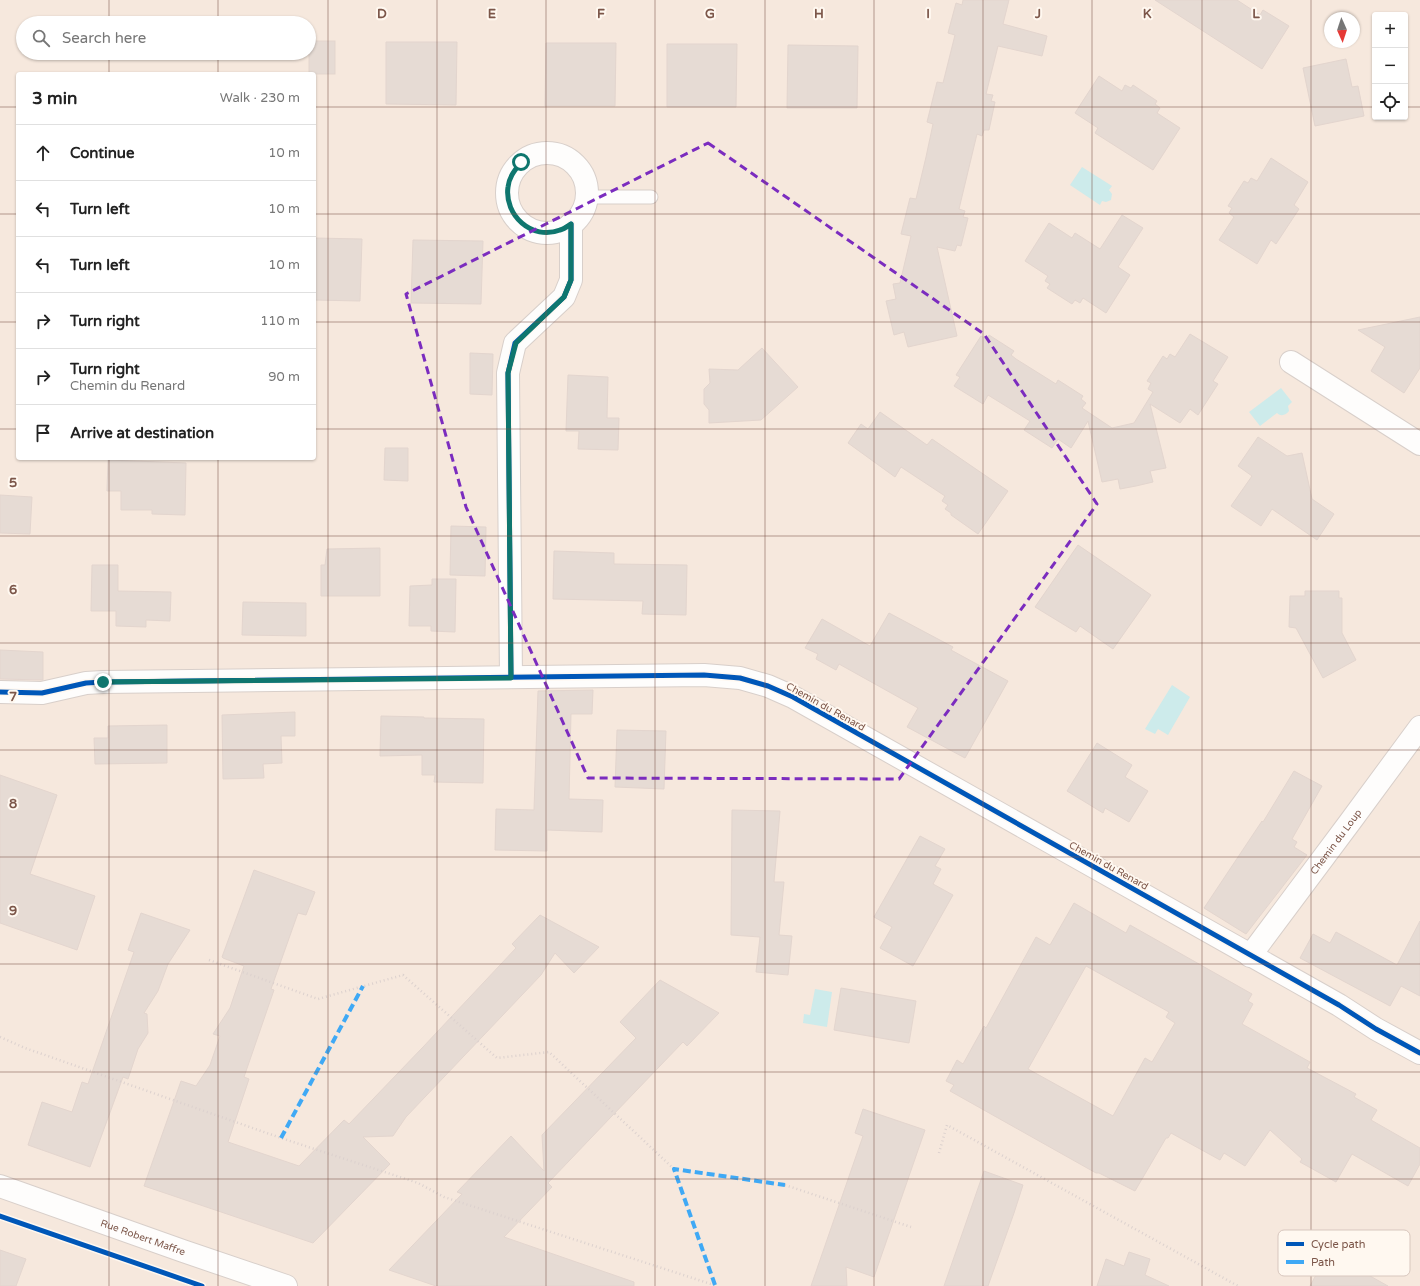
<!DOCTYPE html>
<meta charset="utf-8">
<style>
:root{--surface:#fff;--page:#f2f2f2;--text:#222;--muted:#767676;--line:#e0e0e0}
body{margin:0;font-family:"Varela Round",sans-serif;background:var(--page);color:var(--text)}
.controls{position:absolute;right:12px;top:12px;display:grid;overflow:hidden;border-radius:4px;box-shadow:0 1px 3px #0004}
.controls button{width:36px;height:36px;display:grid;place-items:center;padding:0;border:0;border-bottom:1px solid var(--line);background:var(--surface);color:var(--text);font:20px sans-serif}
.compass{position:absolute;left:1324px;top:12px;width:36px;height:36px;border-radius:50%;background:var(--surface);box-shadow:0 1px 3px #0004;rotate:177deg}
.stop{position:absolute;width:12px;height:12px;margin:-9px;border:3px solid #0f766e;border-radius:50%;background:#fff}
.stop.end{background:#0f766e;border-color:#fff;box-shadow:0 1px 4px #0008}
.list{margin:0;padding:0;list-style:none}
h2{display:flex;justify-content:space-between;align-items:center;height:52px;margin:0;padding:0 16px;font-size:17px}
h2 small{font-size:13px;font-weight:400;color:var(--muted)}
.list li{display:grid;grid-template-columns:26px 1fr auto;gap:12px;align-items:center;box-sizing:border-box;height:56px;padding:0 16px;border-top:1px solid var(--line)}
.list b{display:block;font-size:15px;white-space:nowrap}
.list p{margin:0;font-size:13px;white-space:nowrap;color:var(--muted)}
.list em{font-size:13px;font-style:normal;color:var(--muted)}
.icon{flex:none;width:22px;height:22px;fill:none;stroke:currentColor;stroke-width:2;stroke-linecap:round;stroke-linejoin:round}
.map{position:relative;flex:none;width:1420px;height:1286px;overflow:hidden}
.search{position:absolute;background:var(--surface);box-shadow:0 1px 3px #0004;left:16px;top:16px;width:300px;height:44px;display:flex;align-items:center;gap:10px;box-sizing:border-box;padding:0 14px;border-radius:22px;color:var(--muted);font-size:15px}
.panel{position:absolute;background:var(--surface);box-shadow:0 1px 3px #0004;left:16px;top:72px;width:300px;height:388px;border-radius:4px}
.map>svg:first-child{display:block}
</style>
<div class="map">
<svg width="1420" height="1286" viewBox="0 0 1420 1286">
<rect width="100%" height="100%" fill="#f9f3ed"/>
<path fill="#f6e8dd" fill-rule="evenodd" d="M0,0H1420V1286H0ZM1375,15H1405V117H1375ZM1330,18H1354V42H1330ZM23,23H309V53H23ZM18,74H314V458H18Z"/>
<g fill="#cdebeb">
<polygon points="1082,167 1112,186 1109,190 1112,194 1111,200 1106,202 1102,201 1100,205 1070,185"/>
<path d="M1281,388L1292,402L1288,406L1289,411C1286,415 1281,417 1277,413L1260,426L1249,412Z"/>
<polygon points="1172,685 1190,697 1168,735 1158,729 1155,734 1145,729"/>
<polygon points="815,989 832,992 827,1027 803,1023 804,1014 810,1015"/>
</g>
<g fill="#e6dbd4" stroke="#e3d5ce" fill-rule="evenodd">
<polygon points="963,0 1009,0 1003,24 1047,36 1042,56 998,46 986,94 993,95 991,101 995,102 989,130 984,130 982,136 977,134 959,209 965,211 963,217 968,218 961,246 957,245 955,251 937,247 957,336 908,347 904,332 894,335 886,301 896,299 893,284 900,283 911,236 901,234 910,198 916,199 926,157 933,124 927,122 937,82 943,83 955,35 948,33 956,3 962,5"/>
<polygon points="1155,0 1237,0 1260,15 1263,10 1289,26 1262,69"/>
<rect x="309" y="41" width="26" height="33"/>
<polygon points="386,42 457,42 456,105 386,104"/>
<polygon points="546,43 616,43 615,106 545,106"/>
<polygon points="667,44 737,44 736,107 667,107"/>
<polygon points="788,45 858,46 857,108 787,108"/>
<polygon points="1346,59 1352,87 1358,86 1364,116 1315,126 1303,68"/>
<polygon points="1099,76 1122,91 1125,85 1131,88 1133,85 1157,101 1155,104 1160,108 1157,113 1180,128 1153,170 1095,133 1098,128 1075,113"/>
<polygon points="1271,158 1308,182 1294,205 1299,209 1276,244 1271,240 1257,264 1219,240 1234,217 1229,213 1232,208 1228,206 1244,181 1248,183 1251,178 1257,181"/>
<polygon points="1122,215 1143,228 1118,267 1130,275 1106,313 1083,298 1080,303 1075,300 1072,304 1047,288 1050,284 1045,281 1048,276 1025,261 1049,223 1072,238 1075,233 1100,249"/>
<polygon points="314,238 362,239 360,301 314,300"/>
<polygon points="413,240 483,241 481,304 411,303"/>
<polygon points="1420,317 1420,368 1404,393 1371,371 1385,347 1358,330"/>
<polygon points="1190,334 1228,357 1213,381 1218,384 1198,415 1190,409 1180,423 1150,404 1166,468 1150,471 1153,482 1136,486 1120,489 1118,479 1102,482 1088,421 1071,448 1058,439 1052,448 1024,430 1030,421 988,395 983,404 954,386 960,377 956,375 981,336 987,340 989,335 1014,351 1011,355 1016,359 1056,384 1058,380 1083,396 1081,399 1086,403 1082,408 1112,428 1134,423 1153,392 1148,389 1151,383 1147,381 1163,356 1167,359 1170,354 1175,357"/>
<polygon points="762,348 798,387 761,420 709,423 709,410 704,404 704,389 710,383 709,369 738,370"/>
<polygon points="470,353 493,354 492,395 470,394"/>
<polygon points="568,375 608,377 607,418 619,418 618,450 578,449 579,431 566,431"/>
<polygon points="880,412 927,445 932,439 1008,491 978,534 951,515 951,513 945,509 948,505 942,501 945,496 901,467 895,477 848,443 861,424 868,429"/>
<polygon points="1258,437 1287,456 1302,453 1312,499 1334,514 1317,540 1272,509 1261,526 1231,506 1252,476 1238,466"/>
<polygon points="385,448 408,448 408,481 384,480"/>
<polygon points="108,460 186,463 185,515 152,514 152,510 121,510 121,491 107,491"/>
<polygon points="0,495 32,497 30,534 0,533"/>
<polygon points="451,526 486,527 485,576 450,575"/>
<polygon points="1078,545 1151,595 1113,649 1080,626 1076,632 1035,607"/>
<polygon points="380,548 380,596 321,596 321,565 325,565 327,549"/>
<polygon points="554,551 614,553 614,564 687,565 686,615 642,614 643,601 553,599"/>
<polygon points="92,565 118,565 118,591 171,592 170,621 146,620 146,627 116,626 116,611 91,611"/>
<polygon points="432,579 456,579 455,632 431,631 431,626 409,626 410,586 432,585"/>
<polygon points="1305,591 1339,591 1339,598 1342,598 1342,633 1356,660 1323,678 1296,628 1289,627 1290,596 1305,596"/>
<polygon points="243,602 306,603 306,636 242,635"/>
<polygon points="889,613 953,647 951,650 1008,681 965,758 907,727 918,708 839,664 836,670 816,659 818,654 805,648 822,619 870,646"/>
<polygon points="0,650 43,652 43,680 0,679"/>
<polygon points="593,690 592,714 571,714 569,799 603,800 602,832 547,830 547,851 495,850 496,809 534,810 538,691"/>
<polygon points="295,712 295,736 281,736 282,763 263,764 264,778 223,779 222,715"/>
<polygon points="381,716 424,717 424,718 484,719 483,783 434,782 435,775 422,775 422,755 380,756"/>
<polygon points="167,725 167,763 95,764 94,738 108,738 108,726"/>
<polygon points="617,730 666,731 664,789 615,787"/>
<polygon points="1097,743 1132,765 1125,777 1148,791 1129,822 1105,808 1103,813 1067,791"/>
<polygon points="1294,771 1322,786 1292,839 1297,842 1294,847 1307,855 1246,934 1204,908 1262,821 1263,822"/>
<polygon points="0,775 57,795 30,874 95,896 77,950 0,923"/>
<polygon points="732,810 780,811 774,882 784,882 779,935 792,936 788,975 756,972 760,937 731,935"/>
<polygon points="920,836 945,849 935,866 941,869 933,884 953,895 913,966 880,948 892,927 874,917"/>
<polygon points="254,870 315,892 306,915 298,913 271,989 274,990 244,1077 249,1079 228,1142 299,1166 344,1120 349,1124 423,1047 516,948 512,944 540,915 599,947 574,973 555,953 541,975 406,1117 393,1136 363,1137 390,1164 313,1243 144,1186 181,1081 196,1086 210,1065 220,1036 213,1034 230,1008 244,966 223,958 222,957"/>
<path d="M1074,903L1126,933L1130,925L1252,994L1248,1001L1253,1004L1242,1024L1310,1062L1307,1068L1356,1094L1354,1097L1377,1110L1371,1120L1420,1148V1164L1408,1186L1352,1154L1336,1182L1300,1162L1302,1159L1270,1130L1245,1166L1224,1153L1220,1160L1171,1133L1168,1138H1166L1135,1191L1099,1173H1096L950,1091L954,1085L946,1081L957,1060L963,1064L984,1026L986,1028L1036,937L1050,945ZM1086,966L1169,1012L1166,1017L1175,1023L1152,1062L1145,1058L1113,1116L1028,1069Z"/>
<polygon points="141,913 190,930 168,964 158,991 144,1013 147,1014 148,1033 138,1049 128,1079 123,1077 90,1167 28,1145 42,1102 72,1112 82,1082 88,1084 134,952 128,950"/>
<polygon points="1420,921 1420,996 1401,986 1390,1006 1300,958 1313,934 1330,943 1336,932 1397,965"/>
<polygon points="660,980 719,1013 687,1046 683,1042 611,1117 548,1183 552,1187 504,1237 634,1282 634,1286 436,1286 389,1270 462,1194 457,1192 511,1136 544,1171 542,1135 636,1038 620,1022"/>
<polygon points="841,988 916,1001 909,1043 834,1030"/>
<polygon points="863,1109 925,1130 874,1277 846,1267 847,1286 811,1286 863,1136 855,1133"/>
<polygon points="984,1171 1023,1185 1014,1213 988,1286 944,1286"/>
<polygon points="0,1250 26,1259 16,1286 0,1286"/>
<polygon points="1129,1252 1150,1259 1145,1275 1169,1286 1097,1286 1106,1259 1124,1266"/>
<polygon points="1328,1253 1345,1262 1388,1286 1310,1286"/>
</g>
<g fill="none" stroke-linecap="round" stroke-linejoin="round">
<g stroke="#d8cfca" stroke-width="15">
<polyline id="service" points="587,197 651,197"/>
</g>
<g stroke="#d8cfca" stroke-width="24">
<g id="minor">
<circle cx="547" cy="193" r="40"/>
<polyline points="1291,362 1420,444"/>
<polyline points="511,677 508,373 515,343 564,297 571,280 571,224"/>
<polyline points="0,692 42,693 86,683 103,682 704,675 740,678 768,686 793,697 1339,1005 1376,1029 1420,1053"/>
<path id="s1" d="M1250,956L1350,822L1420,727"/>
<path id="s2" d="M0,1186L183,1251L286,1286"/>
</g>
</g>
<g stroke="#dcd1ce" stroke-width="2.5" stroke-dasharray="1 3" stroke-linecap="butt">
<polyline points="209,960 318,999 403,975 497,1058 549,1052 674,1169"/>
<polyline points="0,1037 25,1048 281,1138 418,1183 444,1197 717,1286"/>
<polyline points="939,1153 947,1125 1238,1286"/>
<polyline points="785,1185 911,1227"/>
</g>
<use href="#service" stroke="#fefdfc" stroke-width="13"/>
<use href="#minor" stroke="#fefdfc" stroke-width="22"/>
<g stroke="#3fa9f5" stroke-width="4" stroke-dasharray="8 4" stroke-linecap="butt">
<polyline points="281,1138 363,986"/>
<polyline points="715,1285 674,1169 785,1185"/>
</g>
<g stroke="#fff8f0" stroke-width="8">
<g id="cycleway">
<polyline points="511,677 508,373 515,343 564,297 571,280 571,224"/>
<polyline points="0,692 42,693 86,683 103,682 704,675 740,678 768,686 793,697 1339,1005 1376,1029 1420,1053"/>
<polyline points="0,1216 202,1286"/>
</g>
</g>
<use href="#cycleway" stroke="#0057b8" stroke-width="5"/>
</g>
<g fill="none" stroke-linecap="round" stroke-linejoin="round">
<path stroke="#0f766e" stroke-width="5" d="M103,682L511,678L508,373L516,343L564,297L571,280V224C568,226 564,229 560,230C532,241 504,215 508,187C509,177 515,170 521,162"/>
</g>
<path fill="none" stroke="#7b2cbf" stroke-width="3" stroke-dasharray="8 5" stroke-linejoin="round" d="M708,143L984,334L1097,504L899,779L588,778L466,507L406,294Z"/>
<path fill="none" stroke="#7c5649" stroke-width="1" stroke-opacity="0.55" d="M109,0V23M218,0V23M328,0V1286M437,0V1286M546,0V1286M655,0V1286M765,0V1286M874,0V1286M983,0V1286M1092,0V1286M1202,0V1286M1311,0V1286M109,53V74M218,53V74M0,107H18M314,107H1375M1405,107H1420M0,214H18M314,214H1420M0,322H18M314,322H1420M0,429H18M314,429H1420M109,458V1286M218,458V1286M0,536H1420M0,643H1420M0,750H1420M0,857H1420M0,964H1420M0,1072H1420M0,1179H1420"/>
<g text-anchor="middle" stroke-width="4" stroke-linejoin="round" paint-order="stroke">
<g font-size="10" fill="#7c5649" stroke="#fff8f0">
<text transform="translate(826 706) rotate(29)" y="4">Chemin du Renard</text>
<text dy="4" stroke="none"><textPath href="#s1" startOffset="143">Chemin du Loup</textPath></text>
<text transform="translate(1109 865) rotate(29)" y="4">Chemin du Renard</text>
<text dy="4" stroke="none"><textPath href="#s2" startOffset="152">Rue Robert Maffre</textPath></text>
</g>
</g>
<rect x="1278" y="1230" width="132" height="46" rx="6" fill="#fff8f0" stroke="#d8c7be" stroke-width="1"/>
<rect x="1286" y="1242" width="18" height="4" fill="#0057b8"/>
<rect x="1286" y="1260" width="18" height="4" fill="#3fa9f5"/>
<g font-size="11" fill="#7c5649">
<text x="1311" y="1248">Cycle path</text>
<text x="1311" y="1266">Path</text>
</g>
<g font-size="13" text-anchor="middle" font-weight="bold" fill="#7c5649" stroke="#fff8f0" stroke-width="4" stroke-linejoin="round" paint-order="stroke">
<text x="382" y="18">D</text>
<text x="492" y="18">E</text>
<text x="601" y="18">F</text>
<text x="710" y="18">G</text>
<text x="819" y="18">H</text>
<text x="928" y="18">I</text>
<text x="1038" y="18">J</text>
<text x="1147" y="18">K</text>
<text x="1256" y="18">L</text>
<text x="13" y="487">5</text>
<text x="13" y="594">6</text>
<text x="13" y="701">7</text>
<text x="13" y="808">8</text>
<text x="13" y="915">9</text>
</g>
</svg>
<div class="controls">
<button>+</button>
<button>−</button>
<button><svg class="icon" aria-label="locate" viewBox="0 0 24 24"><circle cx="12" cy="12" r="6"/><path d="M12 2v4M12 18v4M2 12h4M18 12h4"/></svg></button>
</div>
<svg class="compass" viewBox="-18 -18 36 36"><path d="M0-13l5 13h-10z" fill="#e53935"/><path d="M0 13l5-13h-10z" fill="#767676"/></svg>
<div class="stop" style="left:521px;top:162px"></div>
<div class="stop end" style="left:103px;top:682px"></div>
<div class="search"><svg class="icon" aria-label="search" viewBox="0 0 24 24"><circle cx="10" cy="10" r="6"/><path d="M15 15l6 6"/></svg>Search here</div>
<section class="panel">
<h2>3 min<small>Walk · 230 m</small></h2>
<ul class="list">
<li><svg class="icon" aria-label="ahead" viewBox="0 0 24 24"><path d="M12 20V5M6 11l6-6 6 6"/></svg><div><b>Continue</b></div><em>10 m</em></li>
<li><svg class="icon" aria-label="left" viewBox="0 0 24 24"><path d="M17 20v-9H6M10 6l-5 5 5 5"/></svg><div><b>Turn left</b></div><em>10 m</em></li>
<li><svg class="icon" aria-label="left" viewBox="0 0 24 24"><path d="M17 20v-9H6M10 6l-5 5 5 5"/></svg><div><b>Turn left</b></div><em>10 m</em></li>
<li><svg class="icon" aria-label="right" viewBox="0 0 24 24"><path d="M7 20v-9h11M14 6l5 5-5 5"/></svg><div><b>Turn right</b></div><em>110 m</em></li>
<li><svg class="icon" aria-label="right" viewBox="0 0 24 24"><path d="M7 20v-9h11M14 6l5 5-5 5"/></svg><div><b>Turn right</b><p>Chemin du Renard</p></div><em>90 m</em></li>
<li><svg class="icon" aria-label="arrive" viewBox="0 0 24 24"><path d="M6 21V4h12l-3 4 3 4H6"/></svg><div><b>Arrive at destination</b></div></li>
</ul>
</section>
</div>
